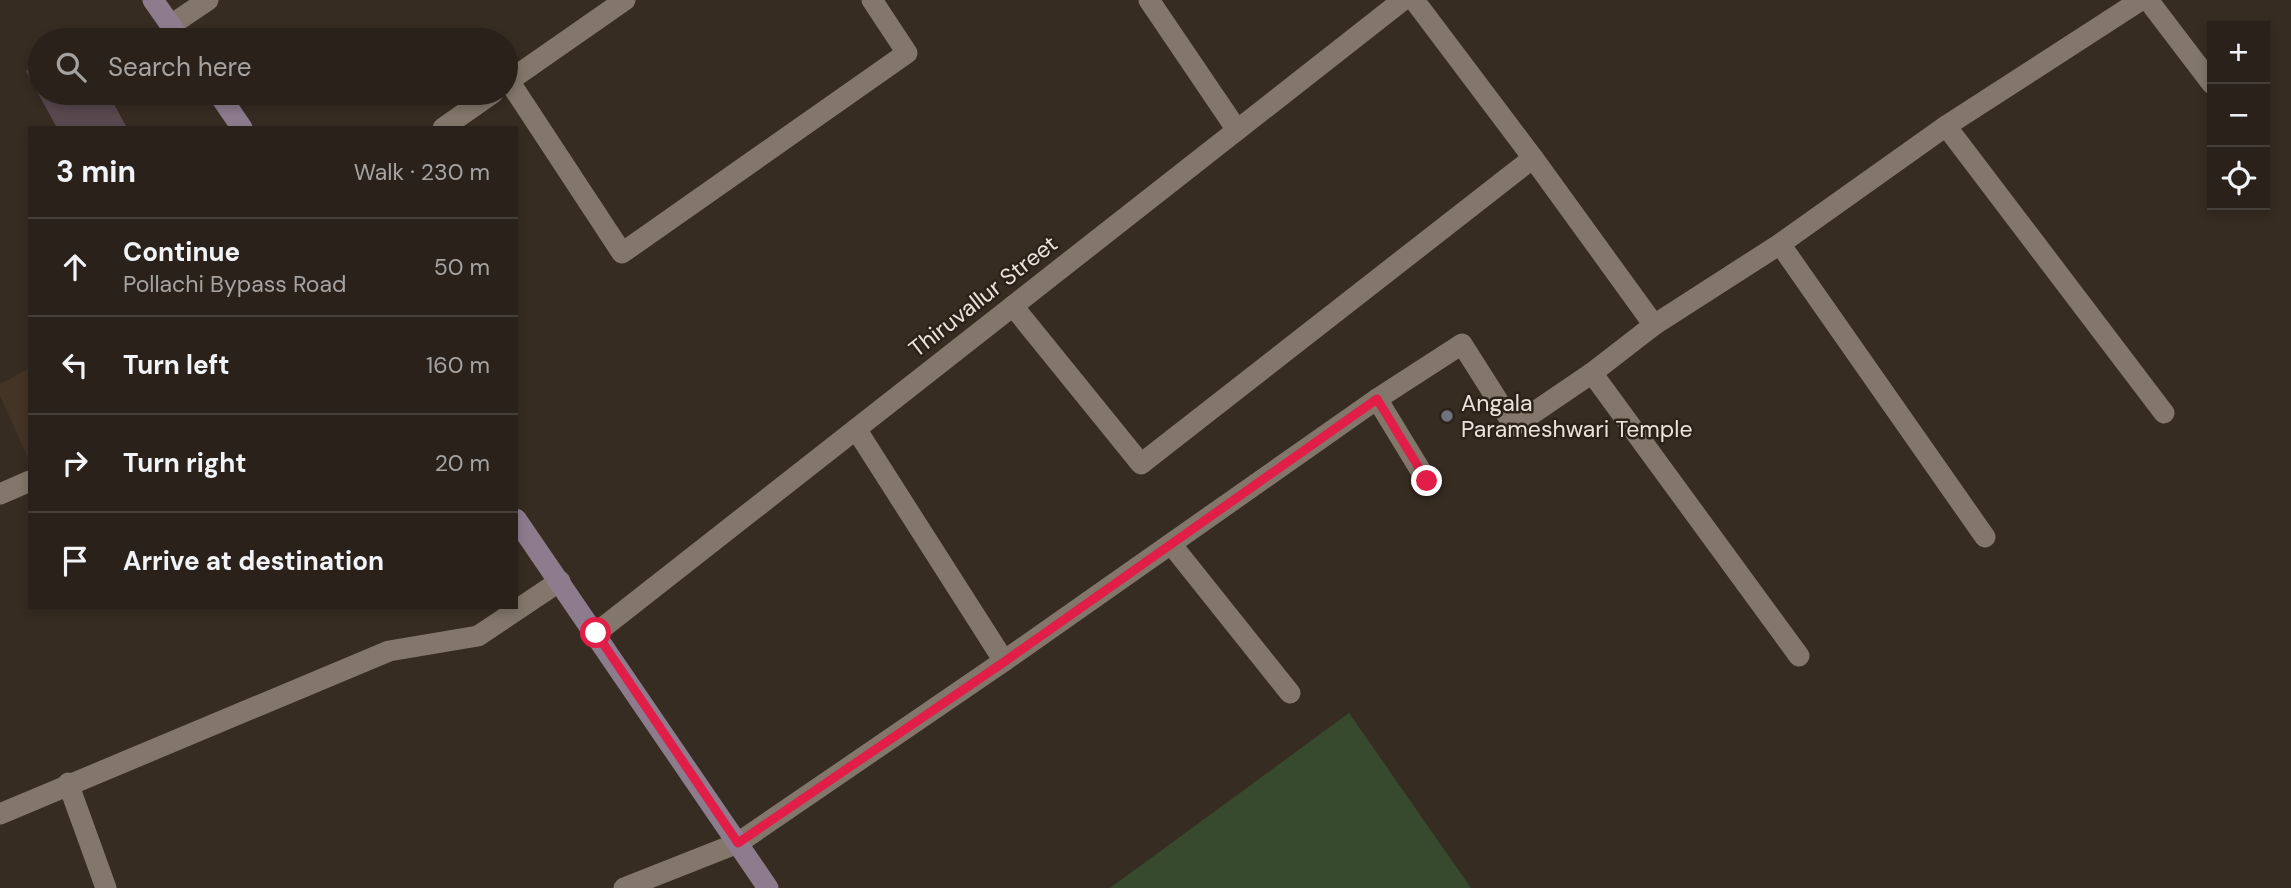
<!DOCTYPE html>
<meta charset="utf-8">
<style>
:root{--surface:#29211a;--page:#352e27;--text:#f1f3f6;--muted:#a5a3a2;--line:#453e39}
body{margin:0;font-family:"DM Sans",sans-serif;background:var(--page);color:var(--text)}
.controls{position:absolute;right:21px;top:21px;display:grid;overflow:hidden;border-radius:0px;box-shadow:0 4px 10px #0003}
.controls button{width:63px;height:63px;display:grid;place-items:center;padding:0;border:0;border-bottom:2px solid var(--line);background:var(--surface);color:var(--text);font:35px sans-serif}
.stop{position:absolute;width:21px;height:21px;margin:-16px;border:5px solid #e11d48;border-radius:50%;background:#fff}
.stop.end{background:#e11d48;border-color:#fff;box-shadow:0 2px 7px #0008}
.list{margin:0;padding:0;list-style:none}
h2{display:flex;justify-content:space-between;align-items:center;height:91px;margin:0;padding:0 28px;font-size:30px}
h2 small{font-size:23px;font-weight:400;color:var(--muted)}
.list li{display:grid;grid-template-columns:46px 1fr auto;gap:21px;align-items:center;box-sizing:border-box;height:98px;padding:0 28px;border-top:2px solid var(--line)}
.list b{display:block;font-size:26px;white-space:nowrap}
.list p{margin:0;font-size:23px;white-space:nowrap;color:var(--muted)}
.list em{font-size:23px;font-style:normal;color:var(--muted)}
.icon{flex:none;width:38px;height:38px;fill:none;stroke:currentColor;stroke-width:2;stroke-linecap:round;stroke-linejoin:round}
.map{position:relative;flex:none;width:2291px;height:888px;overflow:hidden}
.search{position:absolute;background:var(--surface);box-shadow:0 4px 10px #0003;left:28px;top:28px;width:490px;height:77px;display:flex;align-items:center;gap:18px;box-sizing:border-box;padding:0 24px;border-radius:38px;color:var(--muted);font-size:26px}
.panel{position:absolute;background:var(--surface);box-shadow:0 4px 10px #0003;left:28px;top:126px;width:490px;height:483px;border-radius:0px}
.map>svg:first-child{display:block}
</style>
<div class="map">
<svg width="2291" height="888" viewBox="0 0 2291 888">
<rect width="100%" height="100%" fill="#372c22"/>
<polygon fill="#433425" points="30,368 30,462 0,396 0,384"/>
<polygon fill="#374a2d" points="1349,713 1471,888 1110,888"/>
<polygon fill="#58494f" points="40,63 40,93 108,93 127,128 57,128 26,71"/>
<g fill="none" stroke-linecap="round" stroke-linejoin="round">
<g stroke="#83776b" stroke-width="21">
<polyline points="1149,0 1237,130"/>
<polyline points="2148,0 2212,84"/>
<polyline points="171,25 208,0"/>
<polyline points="509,81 622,253 907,53 872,0"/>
<polyline points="506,83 625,0"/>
<polyline points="1946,126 2164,413"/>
<polyline points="443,128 493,93"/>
<polyline points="1533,158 1654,325"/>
<polyline points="1780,244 1985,537"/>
<polyline points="1013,306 1141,464 1533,158 1414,0"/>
<polyline points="1592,373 1799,656"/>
<polyline points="1377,399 1427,481"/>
<polyline points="856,429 1004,661"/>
<polyline points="0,494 30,481"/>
<polyline points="1171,544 1290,693"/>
<polyline points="596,633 1403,0"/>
<polyline points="68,783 106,888"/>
<polyline points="0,814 389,651 478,636 560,581"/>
<polyline points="624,888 738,843 1004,661 1377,399 1462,344 1514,426 1592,373 1654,325 1780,244 1946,126 2141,0"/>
</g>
<g stroke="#8d7c8e" stroke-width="21">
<polyline points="153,0 181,40"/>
<polyline points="218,93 242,128"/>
<polyline points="516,519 768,888"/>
</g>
</g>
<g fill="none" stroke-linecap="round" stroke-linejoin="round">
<polyline stroke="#e11d48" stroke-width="9" points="596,633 738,843 1004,662 1377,399 1427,481"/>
</g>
<circle fill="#6b7280" stroke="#2d2219" stroke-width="2.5" cx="1447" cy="416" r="7"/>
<g text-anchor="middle" stroke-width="5" stroke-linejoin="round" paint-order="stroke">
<g font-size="23" fill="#eae3dc" stroke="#2d2219">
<text transform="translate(983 296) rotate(-38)" y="8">Thiruvallur Street</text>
</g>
<g font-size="23" fill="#eae3dc" stroke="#2d2219" text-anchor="start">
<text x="1461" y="411">Angala<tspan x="1461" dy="26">Parameshwari Temple</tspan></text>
</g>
</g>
</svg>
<div class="controls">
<button>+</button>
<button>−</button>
<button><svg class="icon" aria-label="locate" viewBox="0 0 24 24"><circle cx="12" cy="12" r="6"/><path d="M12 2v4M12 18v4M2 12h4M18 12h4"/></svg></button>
</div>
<div class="stop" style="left:596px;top:633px"></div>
<div class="stop end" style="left:1427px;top:481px"></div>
<div class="search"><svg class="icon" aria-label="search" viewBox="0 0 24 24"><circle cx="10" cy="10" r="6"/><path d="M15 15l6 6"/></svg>Search here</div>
<section class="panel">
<h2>3 min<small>Walk · 230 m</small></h2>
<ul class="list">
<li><svg class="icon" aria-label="ahead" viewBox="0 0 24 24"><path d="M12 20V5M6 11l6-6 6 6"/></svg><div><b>Continue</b><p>Pollachi Bypass Road</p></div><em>50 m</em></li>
<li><svg class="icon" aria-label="left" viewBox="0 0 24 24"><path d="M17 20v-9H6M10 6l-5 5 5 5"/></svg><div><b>Turn left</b></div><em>160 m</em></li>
<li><svg class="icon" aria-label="right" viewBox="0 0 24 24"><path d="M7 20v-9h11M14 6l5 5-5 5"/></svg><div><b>Turn right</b></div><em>20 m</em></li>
<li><svg class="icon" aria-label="arrive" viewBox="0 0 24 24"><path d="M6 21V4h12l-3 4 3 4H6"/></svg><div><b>Arrive at destination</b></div></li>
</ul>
</section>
</div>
